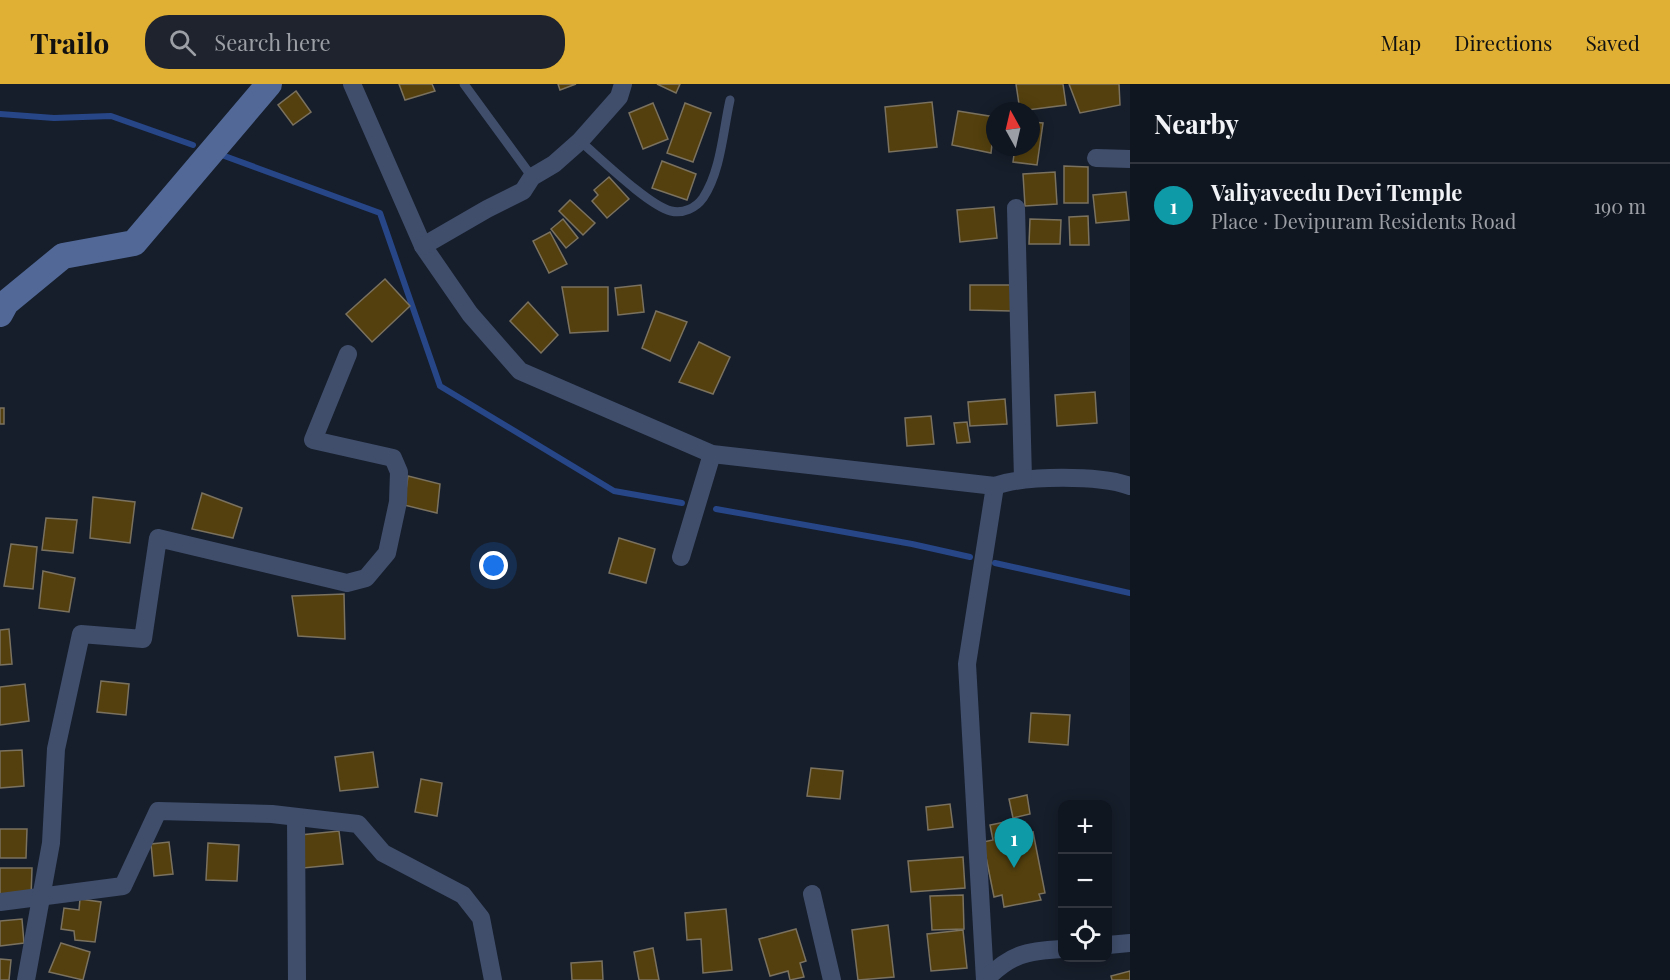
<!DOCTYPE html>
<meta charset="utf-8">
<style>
:root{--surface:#101620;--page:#1e232d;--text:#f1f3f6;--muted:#9c9fa5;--line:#30353e;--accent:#e0b034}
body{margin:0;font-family:"Playfair Display",serif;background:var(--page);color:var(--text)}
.controls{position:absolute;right:18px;bottom:18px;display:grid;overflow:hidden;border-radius:12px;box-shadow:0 3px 15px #0003}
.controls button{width:54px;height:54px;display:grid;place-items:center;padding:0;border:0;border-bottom:2px solid var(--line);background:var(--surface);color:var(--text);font:30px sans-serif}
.compass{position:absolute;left:986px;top:18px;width:54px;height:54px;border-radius:50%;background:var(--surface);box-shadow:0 3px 15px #0003;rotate:352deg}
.you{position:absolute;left:494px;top:482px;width:21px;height:21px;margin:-15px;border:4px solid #fff;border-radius:50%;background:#1a73e8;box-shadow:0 0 0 9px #1a73e833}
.badge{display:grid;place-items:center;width:39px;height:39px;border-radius:50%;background:var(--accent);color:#fff;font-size:20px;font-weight:700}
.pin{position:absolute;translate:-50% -50px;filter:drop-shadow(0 2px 3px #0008)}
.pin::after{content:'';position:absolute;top:32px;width:21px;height:18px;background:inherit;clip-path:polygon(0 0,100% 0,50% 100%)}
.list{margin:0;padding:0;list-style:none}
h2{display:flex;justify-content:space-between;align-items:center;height:78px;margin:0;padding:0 24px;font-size:26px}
h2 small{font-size:20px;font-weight:400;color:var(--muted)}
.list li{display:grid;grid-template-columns:39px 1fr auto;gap:18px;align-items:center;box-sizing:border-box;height:84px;padding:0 24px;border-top:2px solid var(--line)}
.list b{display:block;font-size:22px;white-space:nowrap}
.list p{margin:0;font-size:20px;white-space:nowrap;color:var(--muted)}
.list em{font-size:20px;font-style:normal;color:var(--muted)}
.icon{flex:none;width:33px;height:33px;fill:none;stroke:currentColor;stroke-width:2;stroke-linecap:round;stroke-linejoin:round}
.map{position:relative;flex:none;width:1130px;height:896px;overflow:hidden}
header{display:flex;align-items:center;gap:36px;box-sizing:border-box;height:84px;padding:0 30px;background:var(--accent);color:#111}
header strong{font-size:28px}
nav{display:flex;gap:33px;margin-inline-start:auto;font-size:21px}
.search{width:420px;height:54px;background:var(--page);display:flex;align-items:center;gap:15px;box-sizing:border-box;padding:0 21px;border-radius:24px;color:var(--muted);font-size:22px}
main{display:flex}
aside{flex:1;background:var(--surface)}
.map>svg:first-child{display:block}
</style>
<header>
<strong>Trailo</strong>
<div class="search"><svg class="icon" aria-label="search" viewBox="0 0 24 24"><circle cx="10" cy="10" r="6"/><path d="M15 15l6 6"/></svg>Search here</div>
<nav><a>Map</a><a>Directions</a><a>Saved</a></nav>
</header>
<main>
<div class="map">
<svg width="1130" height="896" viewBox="0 0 1130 896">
<rect width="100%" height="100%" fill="#161e2b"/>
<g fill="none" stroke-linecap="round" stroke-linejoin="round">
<g stroke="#274688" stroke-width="6">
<polyline points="0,30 54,34 111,32 193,61"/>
<polyline points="219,70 380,129 440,302 614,407 682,419"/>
<polyline points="716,425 912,460 970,473"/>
<polyline points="995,479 1130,509"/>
</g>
</g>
<g fill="#54400e" stroke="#7a715f" stroke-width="1.5">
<polygon points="399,0 432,0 435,7 405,16"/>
<polygon points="558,0 576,0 560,6"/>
<polygon points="657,0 680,0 676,9"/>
<polygon points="1016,0 1063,0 1066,21 1020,27"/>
<polygon points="1069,0 1119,0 1120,21 1080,29"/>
<polygon points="296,7 311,28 293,41 278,21"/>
<polygon points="932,18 937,63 889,68 885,23"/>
<polygon points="653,19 668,55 643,65 629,29"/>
<polygon points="685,19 711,29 693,78 667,69"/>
<polygon points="958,27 995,33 991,69 952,61"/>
<polygon points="1031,38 1043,39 1037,81 1013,78 1015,63 1031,63"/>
<polygon points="662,77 696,90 687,116 652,104"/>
<polygon points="1064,82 1088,83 1088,119 1064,119"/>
<polygon points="1055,88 1057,120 1025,122 1023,90"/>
<polygon points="609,93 629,115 607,134 592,117 598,111 594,106"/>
<polygon points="1126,108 1129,136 1096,139 1093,111"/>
<polygon points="570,116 595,139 583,151 559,127"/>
<polygon points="994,123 997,154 960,158 957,126"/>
<polygon points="1088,132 1089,161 1070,161 1069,133"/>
<polygon points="563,135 578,154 566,164 551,145"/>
<polygon points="1030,135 1061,136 1060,160 1029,160"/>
<polygon points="550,148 567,180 549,189 533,157"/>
<polygon points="385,195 410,222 372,258 346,230"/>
<polygon points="641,201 644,228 618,231 615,204"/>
<polygon points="970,201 1011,201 1011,227 970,226"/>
<polygon points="562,203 608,203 608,247 570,249"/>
<polygon points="528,218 558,251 541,269 510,237"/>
<polygon points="656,227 687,238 670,277 642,264"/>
<polygon points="699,258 730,273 713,310 679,298"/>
<polygon points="1095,308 1097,339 1057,342 1055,311"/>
<polygon points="1005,315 1007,340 970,342 968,318"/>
<rect x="0" y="324" width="4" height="16"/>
<polygon points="931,332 934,360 907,362 905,334"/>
<polygon points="967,338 970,358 957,359 954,339"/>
<polygon points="408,392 440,400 437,429 404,421"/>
<polygon points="202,409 242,424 233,454 192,445"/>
<polygon points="93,413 135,418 130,459 90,454"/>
<polygon points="46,434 77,436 73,469 42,466"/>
<polygon points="619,454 655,465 646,499 609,489"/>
<polygon points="11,460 37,463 33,505 4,502"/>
<polygon points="43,487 75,494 69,528 39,524"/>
<polygon points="344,510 345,555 298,552 292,512"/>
<polygon points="9,545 12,580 0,581 0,546"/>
<polygon points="101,597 129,600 126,631 97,628"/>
<polygon points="25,600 29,637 0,641 0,603"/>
<polygon points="1031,629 1070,631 1068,661 1029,658"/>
<polygon points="22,666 24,702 0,704 0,667"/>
<polygon points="373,668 378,703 340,707 335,673"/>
<polygon points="811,684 843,687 840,715 807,712"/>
<polygon points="421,695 442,699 437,732 415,728"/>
<polygon points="1027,711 1030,730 1013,734 1009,715"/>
<polygon points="950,720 953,743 928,746 926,723"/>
<polygon points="1010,737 1013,752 1033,748 1045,809 1039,810 1041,816 1004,823 1002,811 994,813 983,758 993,756 990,741"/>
<polygon points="0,745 27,745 26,774 0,774"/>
<polygon points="339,747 343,780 303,784 300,751"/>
<polygon points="169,758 173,790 154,792 151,760"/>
<polygon points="208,759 239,761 237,797 206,796"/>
<polygon points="963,773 965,804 911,808 908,777"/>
<polygon points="0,784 32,784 31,814 0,813"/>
<polygon points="963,811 964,845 932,846 930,812"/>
<polygon points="80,815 101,818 95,858 75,856 74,847 61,845 64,824 79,826"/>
<polygon points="726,825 732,886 703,889 701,855 687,856 685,829"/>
<polygon points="22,835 24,859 0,862 0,837"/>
<polygon points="888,841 894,893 858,896 852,846"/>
<polygon points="796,845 806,877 800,879 804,893 790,896 788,887 770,892 759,855"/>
<polygon points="963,846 967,884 931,887 927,850"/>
<polygon points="61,859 90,868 83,896 49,888"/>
<polygon points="653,864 659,896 639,896 634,868"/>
<polygon points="0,875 11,876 9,896 0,896"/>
<polygon points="602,877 603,896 572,896 571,879"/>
<polygon points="1130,887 1130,896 1112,896 1111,892"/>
</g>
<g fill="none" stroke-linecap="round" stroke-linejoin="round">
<g stroke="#404e6c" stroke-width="9">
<polyline points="464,0 532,93"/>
<path d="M580,57C599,73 649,122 671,127C683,130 696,124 703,114C721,87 723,47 730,16"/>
</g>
<g stroke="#404e6c" stroke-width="18">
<path d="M352,0L423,162L470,230L520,287L712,370L995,402C1025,391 1100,391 1130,402"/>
<polyline points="1096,74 1130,75"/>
<polyline points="1016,124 1023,395"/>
<polyline points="423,162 487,125 523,107 532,93 554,80 580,57 619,13 623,0"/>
<polyline points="681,473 712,370"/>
<polyline points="296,733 297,896"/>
<polyline points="812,810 832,896"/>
<polyline points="0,818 123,802 158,727 272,730 358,740 383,769 463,811 481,834 493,896"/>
<polyline points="1108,861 1130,859"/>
<polyline points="26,896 51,759 56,665 81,550 143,555 158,454 347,499 366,494 387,469 398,418 399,388 393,374 313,356 348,270"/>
<polyline points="985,896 967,580 995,402"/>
<path d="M985,896C1011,870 1026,867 1062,865"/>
</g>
<polyline stroke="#526998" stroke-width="26" points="0,230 6,219 63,172 134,159 269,0"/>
</g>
</svg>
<div class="controls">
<button>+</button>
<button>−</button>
<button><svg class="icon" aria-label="locate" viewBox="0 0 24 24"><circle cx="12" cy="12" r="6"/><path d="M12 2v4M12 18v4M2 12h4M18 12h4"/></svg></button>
</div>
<svg class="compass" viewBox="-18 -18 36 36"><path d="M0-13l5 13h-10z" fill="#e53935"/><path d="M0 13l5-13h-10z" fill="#9c9fa5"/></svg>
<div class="you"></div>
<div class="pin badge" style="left:1014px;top:784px;background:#0f9aa8">1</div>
</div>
<aside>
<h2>Nearby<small></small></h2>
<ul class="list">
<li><span class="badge" style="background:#0f9aa8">1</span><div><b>Valiyaveedu Devi Temple</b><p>Place · Devipuram Residents Road</p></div><em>190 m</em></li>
</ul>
</aside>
</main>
